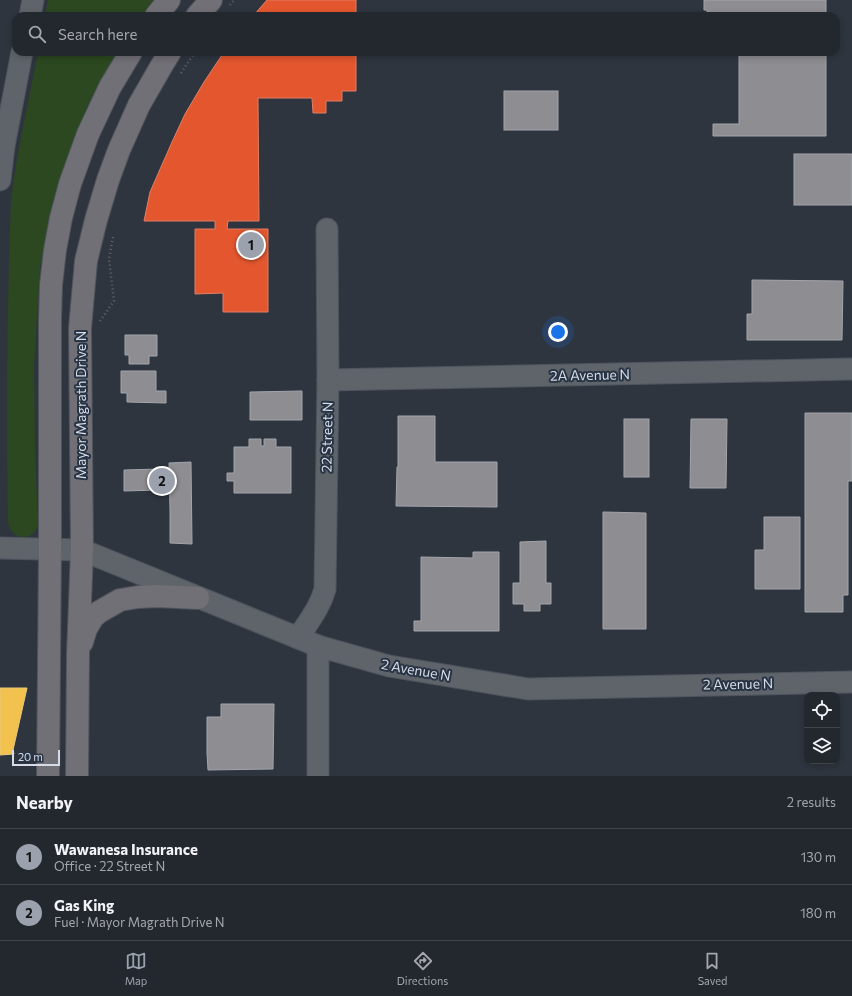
<!DOCTYPE html>
<meta charset="utf-8">
<style>
:root{--surface:#23282f;--page:#2f343b;--text:#f1f3f6;--muted:#a3a6aa;--line:#40444b;--accent:#9ba2ad}
body{margin:0;font-family:Commissioner,sans-serif;background:var(--page);color:var(--text)}
.controls{position:absolute;right:12px;bottom:12px;display:grid;overflow:hidden;border-radius:8px;box-shadow:0 2px 6px #0003}
.controls button{width:36px;height:36px;display:grid;place-items:center;padding:0;border:0;border-bottom:1px solid var(--line);background:var(--surface);color:var(--text);font:20px sans-serif}
.scale{position:absolute;left:12px;bottom:10px;width:48px;box-sizing:border-box;padding-left:4px;border:2px solid #d5dce8;border-top:0;font-size:11px;line-height:14px;white-space:nowrap;color:#d5dce8;-webkit-text-stroke:3px #293445;paint-order:stroke}
.you{position:absolute;left:558px;top:332px;width:14px;height:14px;margin:-10px;border:3px solid #fff;border-radius:50%;background:#1a73e8;box-shadow:0 0 0 6px #1a73e833}
.badge{display:grid;place-items:center;width:26px;height:26px;border-radius:50%;background:var(--accent);color:#111;font-size:13px;font-weight:700}
.pin{position:absolute;translate:-50% -50%;border:2px solid #fff;box-shadow:0 1px 4px #0006}
.list{margin:0;padding:0;list-style:none}
h2{display:flex;justify-content:space-between;align-items:center;height:52px;margin:0;padding:0 16px;font-size:17px}
h2 small{font-size:13px;font-weight:400;color:var(--muted)}
.list li{display:grid;grid-template-columns:26px 1fr auto;gap:12px;align-items:center;box-sizing:border-box;height:56px;padding:0 16px;border-top:1px solid var(--line)}
.list b{display:block;font-size:15px;white-space:nowrap}
.list p{margin:0;font-size:13px;white-space:nowrap;color:var(--muted)}
.list em{font-size:13px;font-style:normal;color:var(--muted)}
.icon{flex:none;width:22px;height:22px;fill:none;stroke:currentColor;stroke-width:2;stroke-linecap:round;stroke-linejoin:round}
.map{position:relative;flex:none;width:852px;height:776px;overflow:hidden}
.search{position:absolute;background:var(--surface);box-shadow:0 2px 6px #0003;left:12px;right:12px;top:12px;height:44px;display:flex;align-items:center;gap:10px;box-sizing:border-box;padding:0 14px;border-radius:12px;color:var(--muted);font-size:15px}
.sheet{height:164px;background:var(--surface)}
nav{display:flex;justify-content:space-around;align-items:center;box-sizing:border-box;height:56px;border-top:1px solid var(--line);background:var(--surface);font-size:11px;color:var(--muted)}
nav a{display:grid;justify-items:center;gap:2px}
nav .on{color:var(--accent)}
.map>svg:first-child{display:block}
</style>
<div class="map">
<svg width="852" height="776" viewBox="0 0 852 776">
<rect width="100%" height="100%" fill="#2f353f"/>
<g fill="#2c4820">
<polygon points="48,0 154,0 141,16 45,16"/>
<path d="M38,52H118L111,62L86,109L68,155L53,200L40,267L34,366L35,451L38,523C36,543 9,541 8,521C6,414 7,307 11,200C17,150 29,101 38,52Z"/>
</g>
<polygon fill="#f2c14e" stroke="#e9c97c" points="0,688 27,688 13,750 14,754 0,755"/>
<g fill="#e4572e" stroke="#e07f66">
<polygon points="267,0 356,0 356,16 253,16"/>
<polygon points="224,52 356,52 356,91 342,91 342,101 326,101 326,113 313,113 312,98 258,98 259,221 228,221 227,229 268,229 268,312 223,312 223,293 195,294 195,229 215,229 215,221 144,221 150,192 172,142 185,114 204,82"/>
</g>
<g fill="#8d8d92" stroke="#a3a5ac">
<polygon points="704,0 826,0 826,14 710,13 710,12 707,12 707,10 704,10"/>
<polygon points="739,52 826,52 826,136 713,136 713,124 739,124"/>
<rect x="504" y="91" width="54" height="39"/>
<rect x="794" y="154" width="58" height="51"/>
<polygon points="752,280 843,281 842,340 747,340 747,314 752,314"/>
<polygon points="125,335 157,335 157,356 149,356 149,364 129,364 129,355 125,355"/>
<polygon points="121,371 156,371 156,391 166,391 166,403 127,402 127,393 121,393"/>
<polygon points="302,391 302,420 250,420 250,392"/>
<polygon points="805,413 852,413 852,481 848,481 848,595 843,595 843,612 805,612"/>
<polygon points="398,416 435,416 435,462 497,462 497,507 396,506 397,467 398,467"/>
<rect x="624" y="419" width="25" height="58"/>
<polygon points="691,419 727,419 726,488 690,488"/>
<polygon points="249,439 261,439 261,446 264,446 264,439 276,439 276,447 291,447 291,493 234,493 234,481 227,481 227,473 234,473 234,447 249,447"/>
<polygon points="191,462 192,544 170,543 170,510 169,463"/>
<polygon points="159,469 160,490 124,491 124,470"/>
<polygon points="603,512 646,513 646,629 603,629"/>
<polygon points="764,517 800,517 800,589 755,589 755,550 764,550"/>
<polygon points="546,541 546,583 551,583 551,604 540,604 540,611 524,611 524,604 513,604 513,583 520,583 520,542"/>
<polygon points="473,552 499,552 499,631 414,631 414,621 421,621 421,557 473,558"/>
<polygon points="221,704 274,704 273,769 208,770 207,753 207,717 221,717"/>
</g>
<g fill="none" stroke-linecap="round" stroke-linejoin="round">
<g stroke="#4e535c" stroke-width="23">
<g id="minor">
<polyline points="30,16 33,0"/>
<polyline points="0,180 4,146 22,52"/>
<polyline points="328,380 852,369"/>
<polyline points="0,548 82,550 318,646 389,666 528,689 852,682"/>
<path d="M298,638C308,622 320,608 325,589L328,380L327,229"/>
<polyline points="318,776 318,646"/>
</g>
</g>
<g stroke="#4e535c" stroke-width="24">
<g id="major">
<polyline points="156,16 169,0"/>
<polyline points="197,16 211,0"/>
<polyline points="82,642 86,629 93,617 99,612 120,600 138,597 157,596 198,598"/>
<polyline points="48,776 50,550 50,320 51,285 55,250 61,218 70,184 88,134 110,87 131,52"/>
<polyline points="77,776 78,654 82,550 80,328 86,261 96,220 108,180 119,150 139,105 162,65 170,52"/>
</g>
</g>
<g stroke="#60656b" stroke-width="2.5" stroke-dasharray="1 3" stroke-linecap="butt">
<polyline points="230,5 234,0"/>
<polyline points="181,73 195,52"/>
<polyline points="100,321 114,301 109,259 113,237"/>
</g>
<use href="#minor" stroke="#5f646b" stroke-width="21"/>
<use href="#major" stroke="#727077" stroke-width="22"/>
</g>
<g text-anchor="middle" stroke-width="4" stroke-linejoin="round" paint-order="stroke">
<g font-size="14" fill="#d5dce8" stroke="#293445">
<text transform="translate(590 375) rotate(-1)" y="5">2A Avenue N</text>
<text transform="translate(81 405) rotate(-90)" y="5">Mayor Magrath Drive N</text>
<text transform="translate(327 437) rotate(-89)" y="5">22 Street N</text>
<text transform="translate(416 670) rotate(10)" y="5">2 Avenue N</text>
<text transform="translate(738 684) rotate(-1)" y="5">2 Avenue N</text>
</g>
</g>
</svg>
<div class="controls">
<button><svg class="icon" aria-label="locate" viewBox="0 0 24 24"><circle cx="12" cy="12" r="6"/><path d="M12 2v4M12 18v4M2 12h4M18 12h4"/></svg></button>
<button><svg class="icon" aria-label="layers" viewBox="0 0 24 24"><path d="M12 4l9 5-9 5-9-5zM3 14l9 5 9-5"/></svg></button>
</div>
<div class="scale">20 m</div>
<div class="you"></div>
<div class="pin badge" style="left:251px;top:245px">1</div>
<div class="pin badge" style="left:162px;top:481px">2</div>
<div class="search"><svg class="icon" aria-label="search" viewBox="0 0 24 24"><circle cx="10" cy="10" r="6"/><path d="M15 15l6 6"/></svg>Search here</div>
</div>
<section class="sheet">
<h2>Nearby<small>2 results</small></h2>
<ul class="list">
<li><span class="badge">1</span><div><b>Wawanesa Insurance</b><p>Office · 22 Street N</p></div><em>130 m</em></li>
<li><span class="badge">2</span><div><b>Gas King</b><p>Fuel · Mayor Magrath Drive N</p></div><em>180 m</em></li>
</ul>
</section>
<nav>
<a class="on"><svg class="icon" aria-label="map" viewBox="0 0 24 24"><path d="M3 6l6-2 6 2 6-2v14l-6 2-6-2-6 2zM9 4v14M15 6v14"/></svg>Map</a>
<a><svg class="icon" aria-label="directions" viewBox="0 0 24 24"><path d="M12 3l9 9-9 9-9-9zM9 14v-3h6M13 9l2 2-2 2"/></svg>Directions</a>
<a><svg class="icon" aria-label="saved" viewBox="0 0 24 24"><path d="M7 4h10v16l-5-4-5 4z"/></svg>Saved</a>
</nav>
